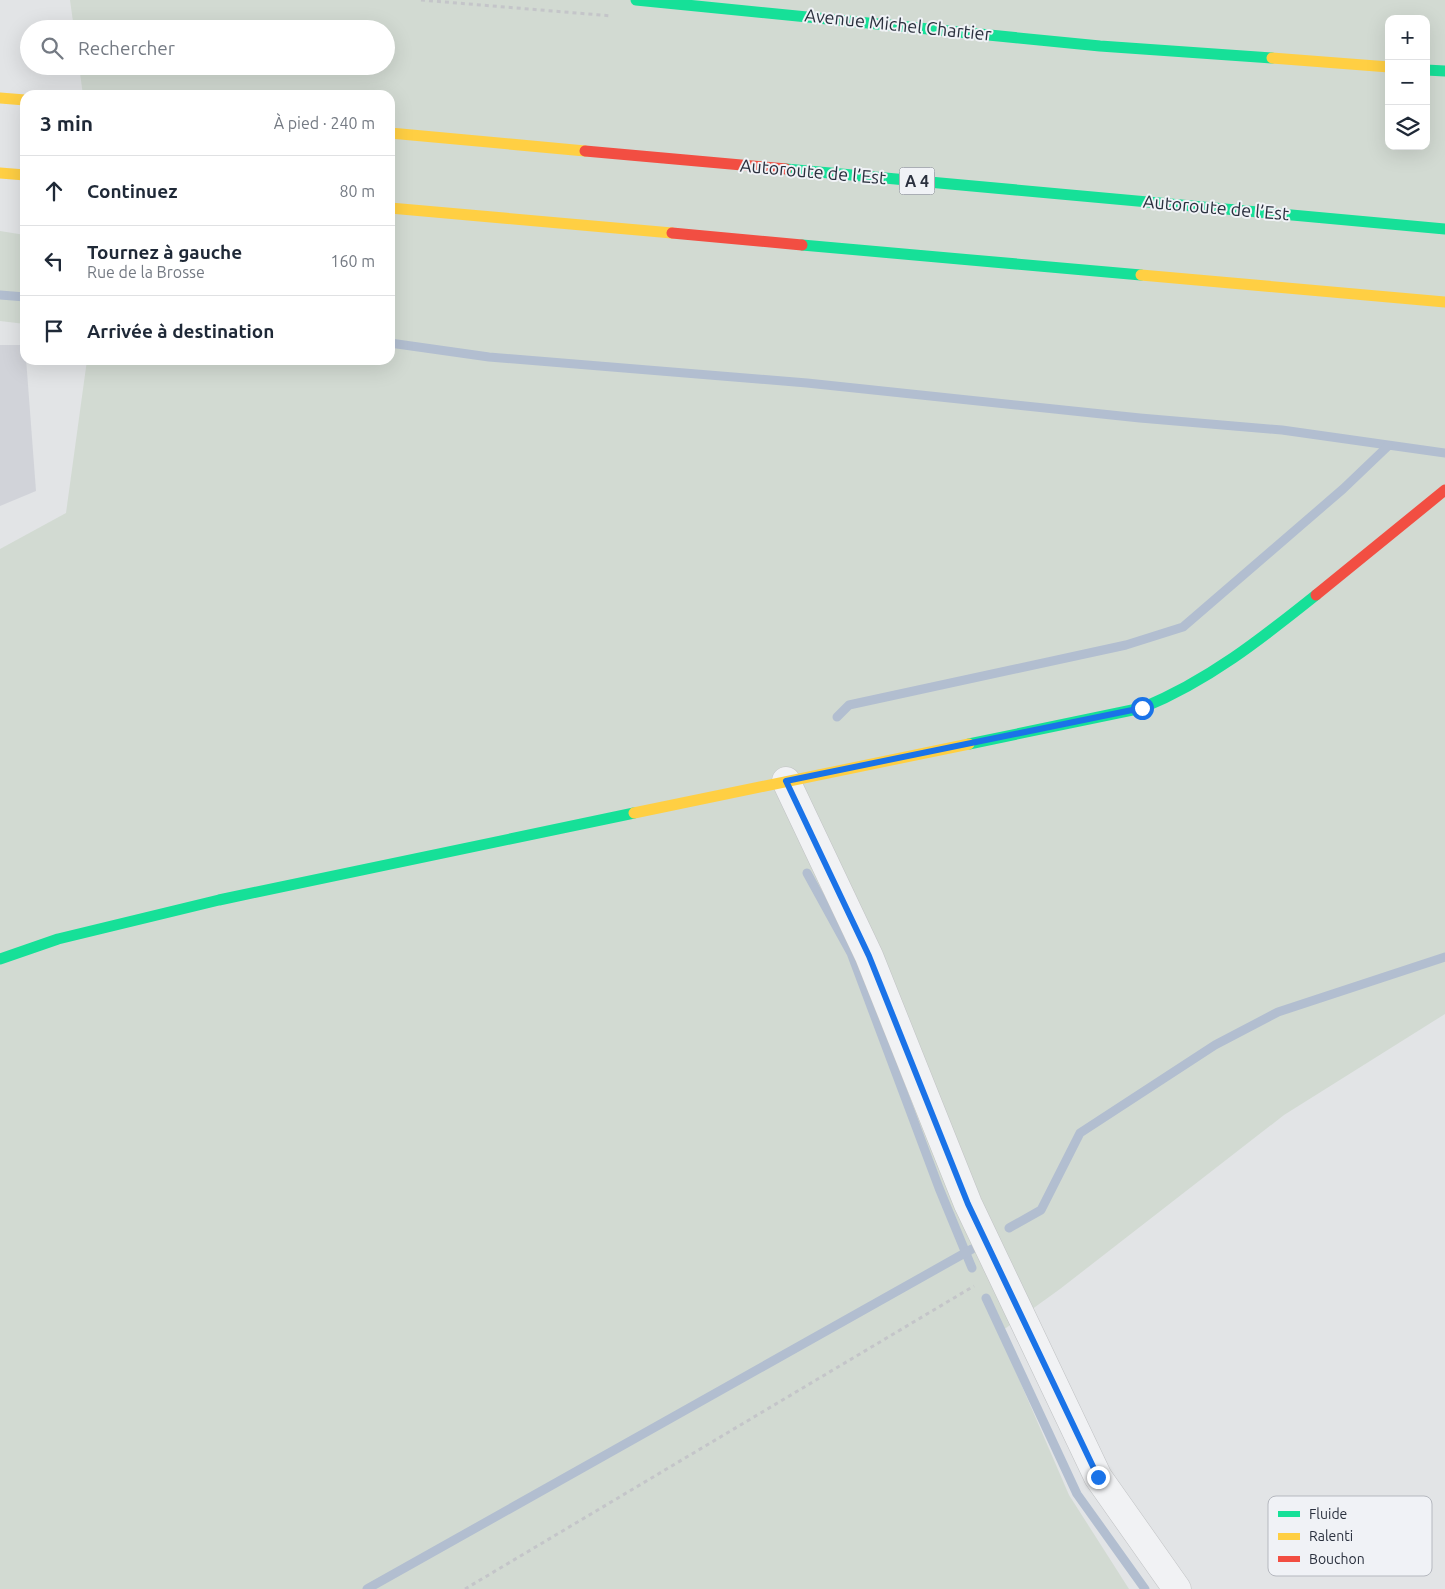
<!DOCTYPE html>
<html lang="fr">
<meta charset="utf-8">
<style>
:root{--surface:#fff;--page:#f6f6f7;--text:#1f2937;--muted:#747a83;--line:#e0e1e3}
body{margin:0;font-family:Ubuntu,sans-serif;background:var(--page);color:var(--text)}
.controls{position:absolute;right:15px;top:15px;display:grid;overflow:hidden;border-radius:10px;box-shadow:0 5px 20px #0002}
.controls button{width:45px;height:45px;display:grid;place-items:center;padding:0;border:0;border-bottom:1px solid var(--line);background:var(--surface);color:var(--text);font:25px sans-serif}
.stop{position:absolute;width:15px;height:15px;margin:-11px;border:4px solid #1a73e8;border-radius:50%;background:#fff}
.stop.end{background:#1a73e8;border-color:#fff;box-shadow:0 1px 5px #0008}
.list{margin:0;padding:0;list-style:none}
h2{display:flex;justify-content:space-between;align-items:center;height:65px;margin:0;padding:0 20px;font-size:21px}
h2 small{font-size:16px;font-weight:400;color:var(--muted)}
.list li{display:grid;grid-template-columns:32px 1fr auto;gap:15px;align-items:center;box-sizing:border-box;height:70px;padding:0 20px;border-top:1px solid var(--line)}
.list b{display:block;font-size:19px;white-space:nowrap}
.list p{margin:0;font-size:16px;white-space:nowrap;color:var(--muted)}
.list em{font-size:16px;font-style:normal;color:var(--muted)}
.icon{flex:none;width:28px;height:28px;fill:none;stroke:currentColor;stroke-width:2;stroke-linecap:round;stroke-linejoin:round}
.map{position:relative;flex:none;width:1445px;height:1589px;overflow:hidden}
.search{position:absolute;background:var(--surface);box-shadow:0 5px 20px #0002;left:20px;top:20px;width:375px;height:55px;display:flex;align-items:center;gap:12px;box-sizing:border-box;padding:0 18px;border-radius:28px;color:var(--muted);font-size:19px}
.panel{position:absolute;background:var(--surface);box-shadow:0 5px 20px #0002;left:20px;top:90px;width:375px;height:275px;border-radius:15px}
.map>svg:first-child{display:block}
</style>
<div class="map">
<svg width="1445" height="1589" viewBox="0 0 1445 1589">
<rect width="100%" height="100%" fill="#e2e4e6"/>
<polygon fill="#d1d3d9" points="0,345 25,345 36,491 0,506"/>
<g fill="#d2dad2" fill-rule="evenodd">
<path d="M70,0H1445V1014L1284,1115L1060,1289L999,1333L1069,1495L1129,1589H0V549L66,513L87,360H390V95H83L79,66H386V29H74ZM1389,19H1426V146H1389Z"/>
<polygon points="0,231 25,235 25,324 0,321"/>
</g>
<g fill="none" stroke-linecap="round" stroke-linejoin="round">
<g stroke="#b2bed0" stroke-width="9">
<polyline points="0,295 25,297"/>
<polyline points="390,343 489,357 807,383 1140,418 1282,430 1445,453"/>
<polyline points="837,717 849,705 1126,645 1183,627 1343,489 1388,446"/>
<polyline points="807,873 851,953 939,1188 972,1268"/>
<polyline points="1009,1228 1041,1210 1080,1133 1215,1045 1278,1012 1445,957"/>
<polyline points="986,1298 1077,1494 1145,1589"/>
<polyline points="367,1589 972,1249"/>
</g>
<g stroke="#c0c2c4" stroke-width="29">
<polyline id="street" points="786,781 869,956 968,1204 1098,1477 1177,1589"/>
</g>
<g stroke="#c4c5c9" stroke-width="3" stroke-dasharray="4 4" stroke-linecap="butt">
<polyline points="421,0 612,16"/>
<polyline points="465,1589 974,1286"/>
</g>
<use href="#street" stroke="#f1f2f4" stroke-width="28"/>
<g stroke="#16e098" stroke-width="11">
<polyline points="636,0 1100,46 1272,58"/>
<polyline points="1426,70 1445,71"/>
<polyline points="786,169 1445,229"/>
<polyline points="802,245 1141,275"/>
<path d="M969,744L1142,708C1208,681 1261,639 1316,595"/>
<polyline points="0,959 58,939 219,900 634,813"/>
</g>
<g stroke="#ffcf43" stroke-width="11">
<polyline points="1272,58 1389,67"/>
<polyline points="0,98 25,100"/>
<polyline points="390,133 585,151"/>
<polyline points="0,173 25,175"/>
<polyline points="390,208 672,233"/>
<polyline points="1141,275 1445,302"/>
<polyline points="634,813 969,744"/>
</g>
<g stroke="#f24e42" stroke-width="11">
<polyline points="585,151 786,169"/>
<polyline points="672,233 802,245"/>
<polyline points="1316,595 1445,490"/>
</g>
</g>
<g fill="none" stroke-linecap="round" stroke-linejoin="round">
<polyline stroke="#1a73e8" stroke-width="6" points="1098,1477 968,1204 869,956 786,781 1142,708"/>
</g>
<g text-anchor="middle" stroke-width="4" stroke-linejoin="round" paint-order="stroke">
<rect fill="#f0f2f6" stroke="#656a75" stroke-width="1" x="899.5" y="167.5" width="35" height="27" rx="4"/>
<g font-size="16" font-weight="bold" fill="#2a303e">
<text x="917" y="187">A 4</text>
</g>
<g font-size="18" fill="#2a303e" stroke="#f0f2f6">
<text transform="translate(898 25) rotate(6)" y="6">Avenue Michel Chartier</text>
<text transform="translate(813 172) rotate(5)" y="6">Autoroute de l’Est</text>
<text transform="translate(1216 208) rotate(5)" y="6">Autoroute de l’Est</text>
</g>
</g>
<rect x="1268" y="1496" width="164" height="80" rx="8" fill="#f0f2f6" stroke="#b5b8bf" stroke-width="1"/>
<rect x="1278" y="1511" width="22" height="6" fill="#16e098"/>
<rect x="1278" y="1533" width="22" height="7" fill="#ffcf43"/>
<rect x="1278" y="1556" width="22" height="6" fill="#f24e42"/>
<g font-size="14" fill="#2a303e">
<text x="1309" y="1519">Fluide</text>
<text x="1309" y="1541">Ralenti</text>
<text x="1309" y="1564">Bouchon</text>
</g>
</svg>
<div class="controls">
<button>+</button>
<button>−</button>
<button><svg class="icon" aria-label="layers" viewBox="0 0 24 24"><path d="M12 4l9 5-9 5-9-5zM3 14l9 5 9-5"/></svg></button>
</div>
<div class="stop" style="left:1142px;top:708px"></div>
<div class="stop end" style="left:1098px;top:1477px"></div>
<div class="search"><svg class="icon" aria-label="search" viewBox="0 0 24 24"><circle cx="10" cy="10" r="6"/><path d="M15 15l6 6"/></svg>Rechercher</div>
<section class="panel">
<h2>3 min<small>À pied · 240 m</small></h2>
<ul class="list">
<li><svg class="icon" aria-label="ahead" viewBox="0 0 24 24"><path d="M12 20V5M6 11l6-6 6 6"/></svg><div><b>Continuez</b></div><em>80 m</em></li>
<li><svg class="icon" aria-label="left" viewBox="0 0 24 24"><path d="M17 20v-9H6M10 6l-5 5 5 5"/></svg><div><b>Tournez à gauche</b><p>Rue de la Brosse</p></div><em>160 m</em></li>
<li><svg class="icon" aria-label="arrive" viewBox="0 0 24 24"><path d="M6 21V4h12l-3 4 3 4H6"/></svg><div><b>Arrivée à destination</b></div></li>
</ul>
</section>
</div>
